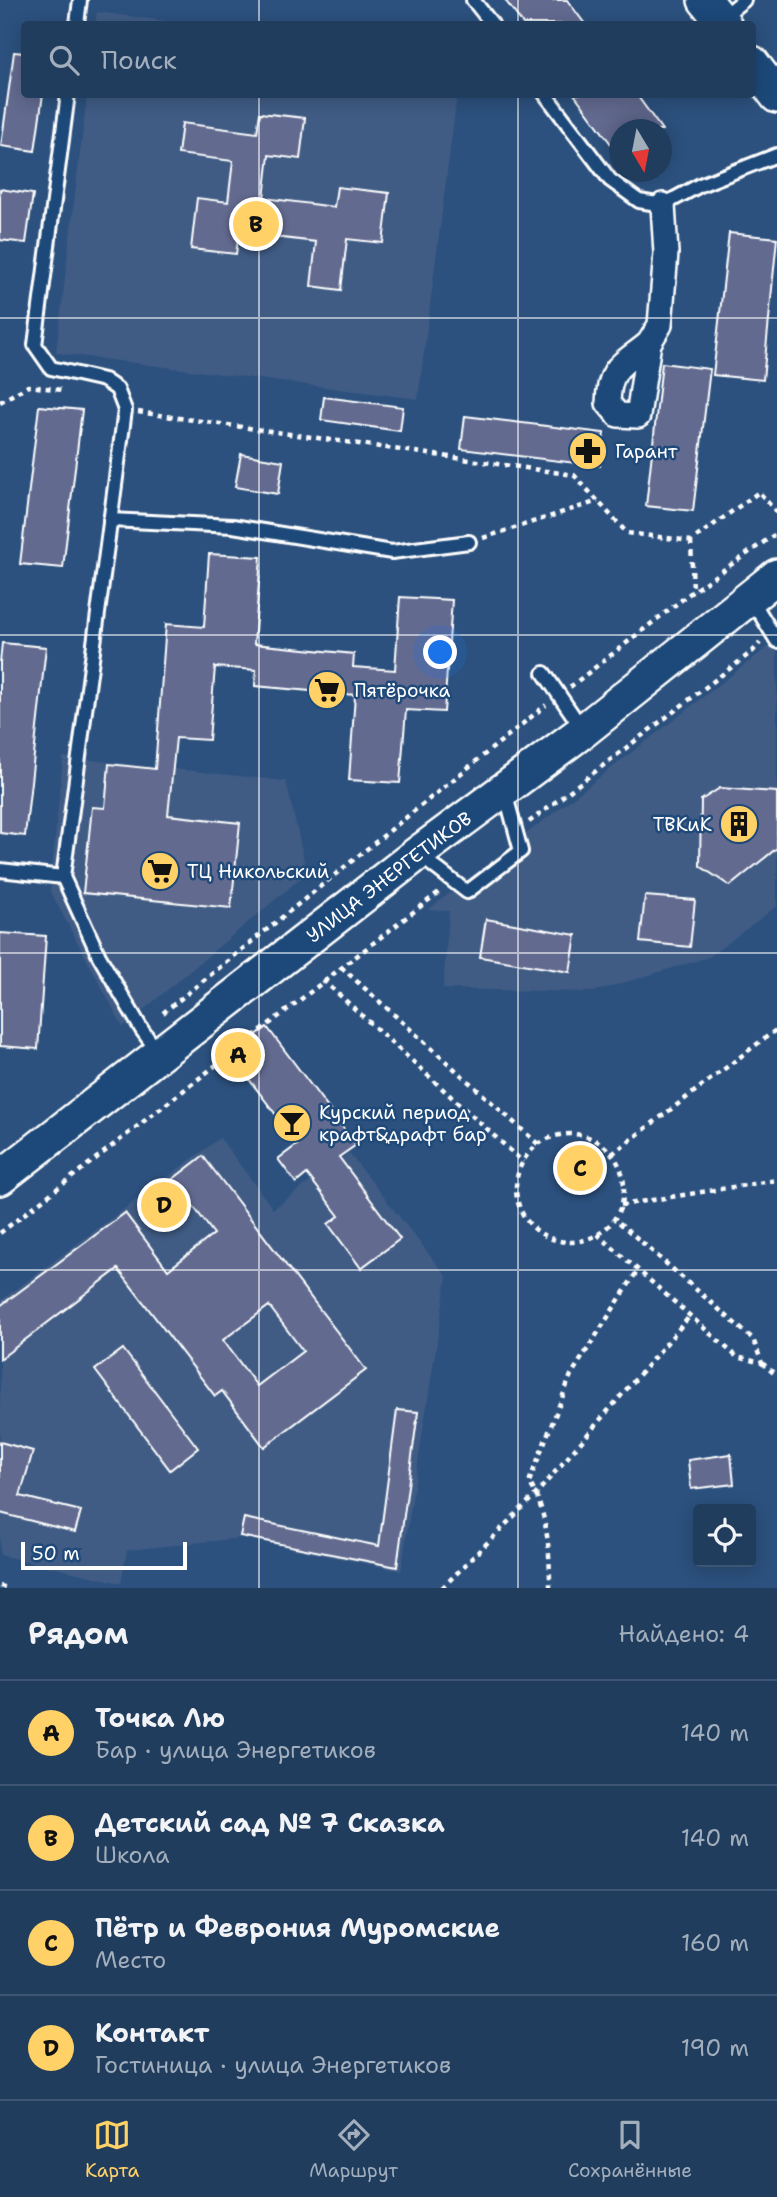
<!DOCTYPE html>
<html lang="ru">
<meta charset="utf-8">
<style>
:root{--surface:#213d5e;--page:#294464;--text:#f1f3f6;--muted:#a2aebc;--line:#3e5673;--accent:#ffd166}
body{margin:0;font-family:"Shantell Sans",sans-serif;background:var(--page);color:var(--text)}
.controls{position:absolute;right:21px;bottom:21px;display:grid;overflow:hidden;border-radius:7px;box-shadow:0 4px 18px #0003}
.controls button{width:63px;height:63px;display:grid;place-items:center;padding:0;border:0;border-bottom:2px solid var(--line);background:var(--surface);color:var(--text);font:35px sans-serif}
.compass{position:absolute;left:609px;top:119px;width:63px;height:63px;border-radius:50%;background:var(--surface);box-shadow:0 4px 18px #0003;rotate:170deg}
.scale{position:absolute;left:21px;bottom:18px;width:166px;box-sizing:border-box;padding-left:7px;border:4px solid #fff;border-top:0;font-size:19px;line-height:24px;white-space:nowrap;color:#fff;-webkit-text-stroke:5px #1f4a7a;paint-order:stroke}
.you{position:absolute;left:441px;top:653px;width:24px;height:24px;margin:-18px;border:5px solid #fff;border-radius:50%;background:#1a73e8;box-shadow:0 0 0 10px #1a73e833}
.badge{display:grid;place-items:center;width:46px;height:46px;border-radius:50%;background:var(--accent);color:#111;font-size:23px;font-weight:700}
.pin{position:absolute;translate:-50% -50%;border:4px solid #fff;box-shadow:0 2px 7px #0006}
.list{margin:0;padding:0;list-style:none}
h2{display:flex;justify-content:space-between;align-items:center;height:91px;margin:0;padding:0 28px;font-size:30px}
h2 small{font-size:23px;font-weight:400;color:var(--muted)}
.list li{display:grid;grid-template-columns:46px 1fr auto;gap:21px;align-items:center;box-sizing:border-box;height:105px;padding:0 28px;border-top:2px solid var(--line)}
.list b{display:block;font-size:26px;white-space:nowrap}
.list p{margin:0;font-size:23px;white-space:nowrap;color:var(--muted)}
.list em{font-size:23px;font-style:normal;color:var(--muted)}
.icon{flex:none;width:38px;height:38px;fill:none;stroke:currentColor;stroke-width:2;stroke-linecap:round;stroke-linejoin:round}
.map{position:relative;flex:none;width:777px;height:1588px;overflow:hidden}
.search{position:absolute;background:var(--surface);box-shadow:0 4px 18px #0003;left:21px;right:21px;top:21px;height:77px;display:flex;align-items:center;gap:18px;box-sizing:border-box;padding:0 24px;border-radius:7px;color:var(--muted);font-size:26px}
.sheet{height:511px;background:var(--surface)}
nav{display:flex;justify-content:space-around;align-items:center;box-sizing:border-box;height:98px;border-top:2px solid var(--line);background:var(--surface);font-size:19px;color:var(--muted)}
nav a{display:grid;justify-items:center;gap:4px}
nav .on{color:var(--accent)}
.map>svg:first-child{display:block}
</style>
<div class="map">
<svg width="777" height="1588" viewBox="0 0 777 1588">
<rect width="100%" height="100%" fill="#2c517e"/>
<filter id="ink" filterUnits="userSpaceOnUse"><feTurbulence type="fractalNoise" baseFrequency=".0143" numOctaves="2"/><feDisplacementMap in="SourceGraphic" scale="14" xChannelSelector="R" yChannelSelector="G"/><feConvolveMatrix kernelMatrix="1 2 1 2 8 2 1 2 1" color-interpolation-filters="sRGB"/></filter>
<g filter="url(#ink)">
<g fill="#405c85">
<polygon points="97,12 188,24 95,24"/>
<polygon points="87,95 457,95 418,399 56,353"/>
<polygon points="777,640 777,906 709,957 593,992 443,989 449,911 428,910"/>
<polygon points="63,757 286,781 307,873 123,1027 50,891"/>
<polygon points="220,1138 273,1209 349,1153 447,1277 401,1571 242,1538 127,1550 121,1583 0,1555 0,1301"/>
</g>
<g fill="#626b90" stroke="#fff" stroke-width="2" fill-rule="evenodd">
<polygon points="505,0 567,0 585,24 523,24"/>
<polygon points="14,52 24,53 24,94 43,94 35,151 1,146"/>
<polygon points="574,94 636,94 662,130 620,130 620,156"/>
<polygon points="260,113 305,118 300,159 269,155 264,198 334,207 337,187 389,193 383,243 347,239 341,290 311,286 316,242 239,233 236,254 191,249 197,198 228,202 233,161 178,154 182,123 257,133"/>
<polygon points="0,189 33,194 26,243 0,240"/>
<polygon points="729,233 777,238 763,380 713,375"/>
<polygon points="662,363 710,369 693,511 646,506"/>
<polygon points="324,397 403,407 400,431 321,420"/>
<polygon points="39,406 82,410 63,568 20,564"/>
<polygon points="465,416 604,433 600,466 461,449"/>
<polygon points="241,454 283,461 278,494 235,487"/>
<polygon points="209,554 261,557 254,644 354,654 353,667 395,670 400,597 452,600 444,712 406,710 400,783 349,780 355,695 255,686 256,670 215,667 209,740 176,738 168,815 240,823 231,908 83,893 92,807 105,808 109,764 155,769 166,624 204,627"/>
<polygon points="2,643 46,647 25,836 0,833 0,662"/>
<polygon points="720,788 777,792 777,848 730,886 700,866 701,800"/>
<polygon points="645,896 695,900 690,947 640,942"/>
<polygon points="486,919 576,935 570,972 480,957"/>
<polygon points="0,933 46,936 38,1049 0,1046"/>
<polygon points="267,1027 356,1145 339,1157 400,1239 361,1268 328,1224 339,1216 307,1174 296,1183 278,1159 298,1144 230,1054"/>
<path d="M203,1156L366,1370L264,1447L222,1391L215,1396L118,1269L0,1359V1306L125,1213L168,1270L214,1234L173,1179ZM269,1306L303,1351L257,1386L223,1340Z"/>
<polygon points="123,1349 198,1448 170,1470 95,1370"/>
<polygon points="397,1410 418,1412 397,1567 240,1536 244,1518 379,1546"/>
<polygon points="0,1442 33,1451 20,1496 81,1511 75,1532 0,1513"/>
<polygon points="731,1454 734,1484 691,1489 688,1460"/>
</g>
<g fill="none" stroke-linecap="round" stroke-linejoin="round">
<g stroke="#fff" stroke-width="18">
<g id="lane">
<polyline points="473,0 492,24"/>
<polyline points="720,19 744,0"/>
<polyline points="77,24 80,0"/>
<polyline points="68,94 35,345 51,368 104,380 117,389 125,410 63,877 99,956 142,1030 158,1052"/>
<polyline points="545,94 610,180 639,201 663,205 700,185 777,155"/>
<polyline points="110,520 233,526 392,552 469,542"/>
<polyline points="750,597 777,641"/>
<polyline points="544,673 583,730"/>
<polyline points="418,854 467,892 521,851 505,792"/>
<polyline points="0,870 63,877"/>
</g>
</g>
<g stroke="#fff" stroke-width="28">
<path id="street" d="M649,343C623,365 609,365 608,403L618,415L638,416L649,343L660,325L666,253L663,205"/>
</g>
<g stroke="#fff" stroke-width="38">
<g id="secondary">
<polyline points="705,0 724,24"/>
<polyline points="752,63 777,96"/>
<path id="s1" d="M0,1178L417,854L583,731L777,576"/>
</g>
</g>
<g stroke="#fff" stroke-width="4.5" stroke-dasharray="5 5" stroke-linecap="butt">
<polyline points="0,402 28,386 63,390"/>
<polyline points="138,412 574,475 627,533 691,541 759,492 777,513"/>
<polyline points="483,538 598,501"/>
<polyline points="691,541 693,591"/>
<polyline points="570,687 693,591 777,533"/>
<polyline points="529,822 753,651 760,643"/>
<polyline points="341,967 538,1144"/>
<polyline points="323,980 523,1162"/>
<polyline points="163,1013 546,705"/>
<circle cx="570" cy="1188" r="54"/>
<polyline points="612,1154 777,1029"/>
<polyline points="621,1205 777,1180"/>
<polyline points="0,1233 439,892"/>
<polyline points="597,1234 737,1357 762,1363 753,1339 614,1218"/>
<polyline points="762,1363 777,1376"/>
<polyline points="0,1586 9,1588"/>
<polyline points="442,1588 536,1494 690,1316"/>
<path d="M550,1588C550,1554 548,1511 529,1482L571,1375L638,1270"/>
</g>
<use href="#lane" stroke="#1f4a7a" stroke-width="12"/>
<use href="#street" stroke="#1f4a7a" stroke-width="23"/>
<use href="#secondary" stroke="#1f4a7a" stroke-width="33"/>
</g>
</g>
<path fill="none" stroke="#fff" stroke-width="2" stroke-opacity="0.55" d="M259,0V24M518,0V24M259,94V1588M518,94V1588M0,318H777M0,635H777M0,953H777M0,1270H777"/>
<defs>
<g id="pharmacy-disc" transform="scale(2.0125)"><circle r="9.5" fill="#ffd166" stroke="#1f4a7a"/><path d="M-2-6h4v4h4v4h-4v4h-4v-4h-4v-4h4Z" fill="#111"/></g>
<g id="supermarket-disc" transform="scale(2.0125)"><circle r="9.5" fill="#ffd166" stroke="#1f4a7a"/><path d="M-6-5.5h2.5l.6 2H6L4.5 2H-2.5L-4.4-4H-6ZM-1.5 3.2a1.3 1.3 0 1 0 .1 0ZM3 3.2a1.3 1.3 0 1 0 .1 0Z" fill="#111"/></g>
<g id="building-disc" transform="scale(2.0125)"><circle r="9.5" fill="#ffd166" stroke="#1f4a7a"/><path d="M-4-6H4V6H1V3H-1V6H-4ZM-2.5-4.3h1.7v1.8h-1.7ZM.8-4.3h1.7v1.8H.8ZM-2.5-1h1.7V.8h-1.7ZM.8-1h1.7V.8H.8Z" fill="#111"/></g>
<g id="bar-disc" transform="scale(2.0125)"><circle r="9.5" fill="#ffd166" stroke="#1f4a7a"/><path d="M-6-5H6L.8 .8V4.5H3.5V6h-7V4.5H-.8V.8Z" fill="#111"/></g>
</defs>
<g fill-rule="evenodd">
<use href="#pharmacy-disc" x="588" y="451"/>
<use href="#supermarket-disc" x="327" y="690"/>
<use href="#building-disc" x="739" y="824"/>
<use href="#supermarket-disc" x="160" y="871"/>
<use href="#bar-disc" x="292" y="1123"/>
</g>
<g text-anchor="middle" stroke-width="5" stroke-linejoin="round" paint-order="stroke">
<g font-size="19" fill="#fff" stroke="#1f4a7a" text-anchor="start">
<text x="615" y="458">Гарант</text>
<text x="354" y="697">Пятёрочка</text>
<text x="712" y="831" text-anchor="end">ТВКиК</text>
<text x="187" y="878">ТЦ Никольский</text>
<text x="319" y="1119">Курский период<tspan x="319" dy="22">крафт&amp;драфт бар</tspan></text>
</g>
<g font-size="19" fill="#fff" stroke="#1f4a7a">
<text dy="7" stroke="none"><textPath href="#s1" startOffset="492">УЛИЦА ЭНЕРГЕТИКОВ</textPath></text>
</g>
</g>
</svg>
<div class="controls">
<button><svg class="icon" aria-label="locate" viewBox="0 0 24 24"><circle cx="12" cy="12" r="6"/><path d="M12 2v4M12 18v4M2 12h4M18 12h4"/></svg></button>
</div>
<svg class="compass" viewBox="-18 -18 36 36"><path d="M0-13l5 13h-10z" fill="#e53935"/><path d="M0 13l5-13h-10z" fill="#a2aebc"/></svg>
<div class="scale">50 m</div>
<div class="you"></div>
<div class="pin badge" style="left:238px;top:1055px">A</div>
<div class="pin badge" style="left:256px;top:224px">B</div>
<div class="pin badge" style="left:580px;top:1168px">C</div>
<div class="pin badge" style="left:164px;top:1205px">D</div>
<div class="search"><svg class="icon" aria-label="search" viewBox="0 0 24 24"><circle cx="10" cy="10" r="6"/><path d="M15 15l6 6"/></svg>Поиск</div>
</div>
<section class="sheet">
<h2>Рядом<small>Найдено: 4</small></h2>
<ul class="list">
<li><span class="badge">A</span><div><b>Точка Лю</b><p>Бар · улица Энергетиков</p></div><em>140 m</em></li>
<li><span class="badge">B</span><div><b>Детский сад № 7 Сказка</b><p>Школа</p></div><em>140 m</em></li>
<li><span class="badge">C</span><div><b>Пётр и Феврония Муромские</b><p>Место</p></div><em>160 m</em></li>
<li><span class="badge">D</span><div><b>Контакт</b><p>Гостиница · улица Энергетиков</p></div><em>190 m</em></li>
</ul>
</section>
<nav>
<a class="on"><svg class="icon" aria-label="map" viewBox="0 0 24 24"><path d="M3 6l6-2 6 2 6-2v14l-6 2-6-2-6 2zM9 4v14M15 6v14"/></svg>Карта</a>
<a><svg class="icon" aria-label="directions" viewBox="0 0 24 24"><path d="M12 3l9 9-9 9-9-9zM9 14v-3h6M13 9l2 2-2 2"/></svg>Маршрут</a>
<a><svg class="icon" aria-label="saved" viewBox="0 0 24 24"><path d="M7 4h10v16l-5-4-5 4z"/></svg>Сохранённые</a>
</nav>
